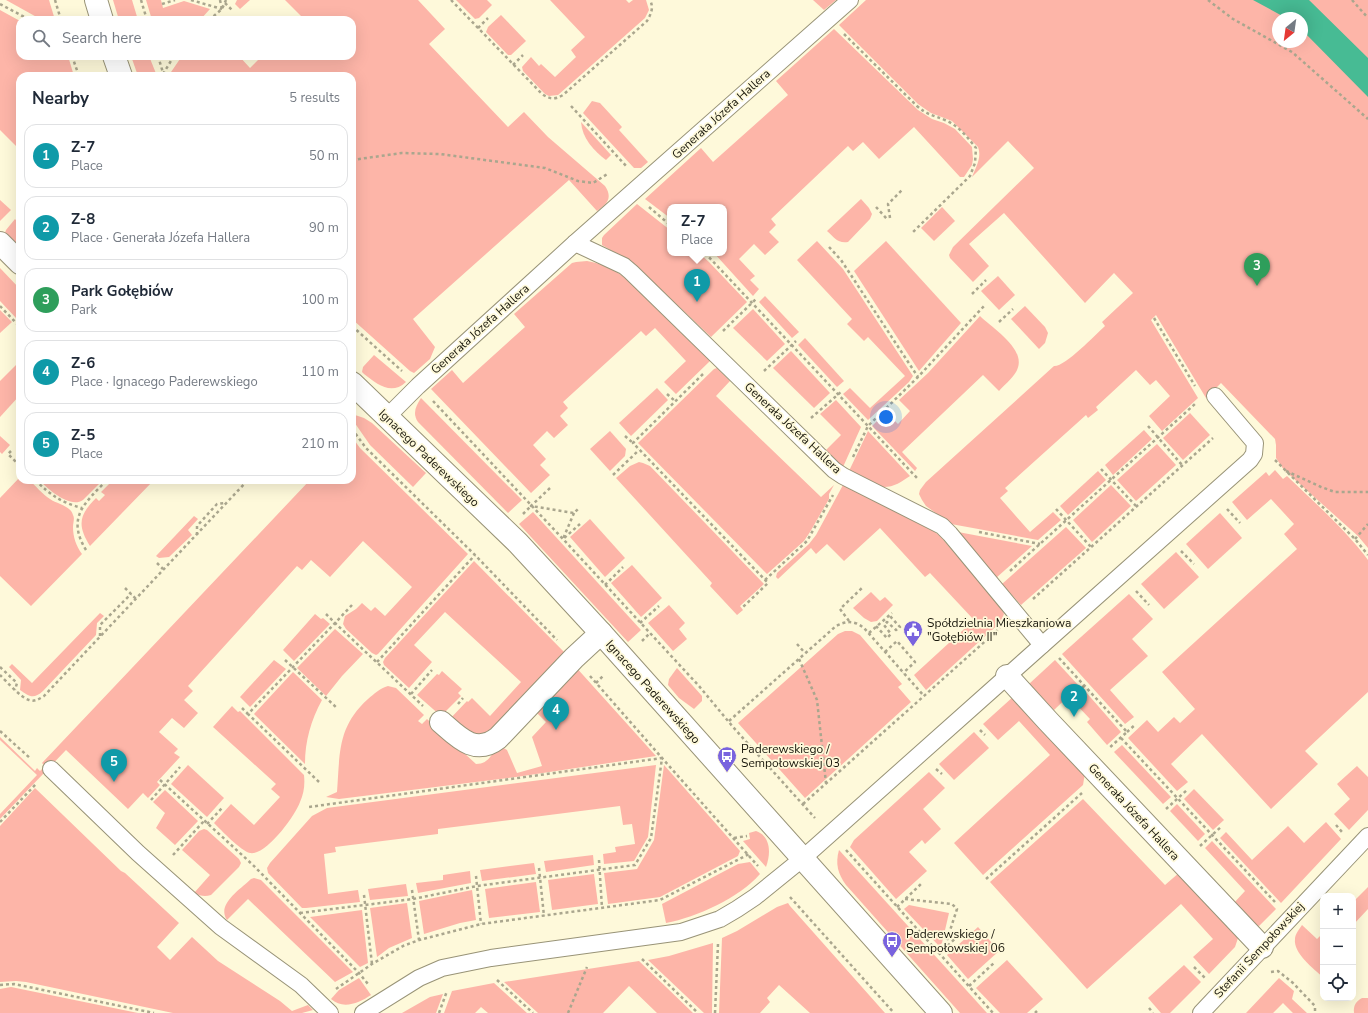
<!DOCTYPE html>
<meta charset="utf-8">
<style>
:root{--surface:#fff;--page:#f6f6f7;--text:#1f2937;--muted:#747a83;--line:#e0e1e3;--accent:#0f766e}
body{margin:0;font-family:"Nunito Sans",sans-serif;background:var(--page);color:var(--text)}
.controls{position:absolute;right:12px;bottom:12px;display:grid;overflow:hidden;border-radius:8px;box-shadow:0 4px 16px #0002}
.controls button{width:36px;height:36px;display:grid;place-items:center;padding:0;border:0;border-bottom:1px solid var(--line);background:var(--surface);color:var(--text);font:20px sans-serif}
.compass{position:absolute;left:1272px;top:12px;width:36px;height:36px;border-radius:50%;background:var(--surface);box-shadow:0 4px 16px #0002;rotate:209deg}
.you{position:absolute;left:886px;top:417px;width:14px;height:14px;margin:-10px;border:3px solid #fff;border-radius:50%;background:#1a73e8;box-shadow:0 0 0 6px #1a73e833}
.badge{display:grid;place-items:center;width:26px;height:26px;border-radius:50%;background:var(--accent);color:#fff;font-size:13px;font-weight:700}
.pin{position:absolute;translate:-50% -33px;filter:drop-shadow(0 1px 2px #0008)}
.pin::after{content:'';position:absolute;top:21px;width:14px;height:12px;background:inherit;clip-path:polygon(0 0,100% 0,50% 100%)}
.popup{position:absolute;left:667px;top:204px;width:60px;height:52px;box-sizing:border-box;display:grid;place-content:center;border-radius:8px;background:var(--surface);filter:drop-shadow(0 1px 3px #0005);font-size:13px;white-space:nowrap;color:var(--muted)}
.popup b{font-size:15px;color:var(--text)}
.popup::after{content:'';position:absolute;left:50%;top:100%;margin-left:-8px;border:8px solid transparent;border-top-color:var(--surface)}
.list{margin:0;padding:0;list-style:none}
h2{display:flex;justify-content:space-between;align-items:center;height:52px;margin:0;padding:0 16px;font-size:17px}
h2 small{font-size:13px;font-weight:400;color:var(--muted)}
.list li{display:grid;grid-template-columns:26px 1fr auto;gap:12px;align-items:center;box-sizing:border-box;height:64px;margin:0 8px 8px;padding:0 8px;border:1px solid var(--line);border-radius:12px}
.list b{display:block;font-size:15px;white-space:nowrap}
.list p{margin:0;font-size:13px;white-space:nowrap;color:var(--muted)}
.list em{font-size:13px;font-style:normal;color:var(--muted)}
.icon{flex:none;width:22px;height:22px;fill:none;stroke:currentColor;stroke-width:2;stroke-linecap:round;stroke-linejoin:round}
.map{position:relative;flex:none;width:1368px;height:1013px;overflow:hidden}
.search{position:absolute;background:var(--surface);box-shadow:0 4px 16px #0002;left:16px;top:16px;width:340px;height:44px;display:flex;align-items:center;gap:10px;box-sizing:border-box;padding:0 14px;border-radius:12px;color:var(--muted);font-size:15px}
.panel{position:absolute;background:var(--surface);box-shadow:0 4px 16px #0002;left:16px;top:72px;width:340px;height:412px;border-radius:12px}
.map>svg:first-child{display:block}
</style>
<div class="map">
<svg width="1368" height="1013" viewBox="0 0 1368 1013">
<rect width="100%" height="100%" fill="#fef9da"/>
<g fill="#fdb5a8" fill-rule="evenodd">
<polygon points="6,0 49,0 55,20 42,20"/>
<polygon points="113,0 132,0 138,20 119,20"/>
<polygon points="146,0 161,0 163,8 184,1 210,9 200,20 152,20"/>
<polygon points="237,0 250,0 240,9 235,4"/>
<path d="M285,0H418L445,29L429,44L508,127L524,112L548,137L605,186C613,198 607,204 597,211L569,180L413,319L435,347L430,359L414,373L410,371L352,319V76H170L169,75L182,56H239L250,68L262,56H352V20H299L302,17Z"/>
<polygon points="456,0 487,0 492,5 479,18 475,19"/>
<polygon points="550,0 626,0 629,3 633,0 646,0 649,10 645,18 558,95 549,96 545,94 523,71 522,67 531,57 539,66 541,64 555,77 576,57 571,50 585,37"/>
<polygon points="813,0 836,0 824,10"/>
<path d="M866,0H1368V548L1358,536L1284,470L1276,458V445L1275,439L1221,383L1206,398L1156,315L1151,320L1198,398L1162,431L1149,416L1170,396L1156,380L1150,385L1136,370L1096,407L1098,410L1088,418L1086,415L1005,488L1008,491L1000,498L1030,532L1053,512L1061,520L1038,540L951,524L926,506L922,500L919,494L920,490L926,482L1054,366C1065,367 1095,335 1105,326L1102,322L1133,293L1114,273L1085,303L1004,213L969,244L989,266L973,282L950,258L949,255L953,247L1034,168L1008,141L972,177C976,167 982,157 978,147L952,121L931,113L918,104L839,25ZM1278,18H1302V42H1278Z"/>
<polygon points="0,10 20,21 20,56 68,56 74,76 20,76 20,150 0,130"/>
<polygon points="501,15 526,41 511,55 508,55 486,32 488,27"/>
<polygon points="834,29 918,110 932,119 944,123 955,129 972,147 973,159 972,165 964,177 960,177 914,127 879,159 863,142 853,151 848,146 771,219 776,225 769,232 779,242 765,255 754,244 739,259 755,276 750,280 759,289 753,296 714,253 724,253 724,207 670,207 670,218 645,199 701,148 713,162 788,95 776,81"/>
<polygon points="131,56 149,56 157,76 138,76"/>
<polygon points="592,101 600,103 622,127 619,130 648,162 641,168 634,168 583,113"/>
<path d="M581,122L611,155L606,160C594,151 582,138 581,122Z"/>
<path d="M861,199L869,208L872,214L870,219L848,242C838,244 834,237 827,231Z"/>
<polygon points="0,200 11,210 0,221"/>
<polygon points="637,204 670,230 670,253 699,253 709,262 747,302 711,337 633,263 602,245 602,238 604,235"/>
<polygon points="942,207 955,221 934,241 921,228"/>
<polygon points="15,219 20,225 20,251 5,233 6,230"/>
<polygon points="817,241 843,269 913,376 909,382 868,420 843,394 850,388 870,408 905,376 868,337 864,341 847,324 852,319 797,260"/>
<polygon points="886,241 961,323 919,371 854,271"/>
<path d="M587,261C600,263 613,269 624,277L710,361L676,394L664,382L686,361L655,328L646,336L641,331L563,402L568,408L560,416L568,425L554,438L547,431L533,445L546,459L540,465L550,475L531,493L431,389L452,370L463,383L525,327L514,314L572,263L576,262Z"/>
<polygon points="0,268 20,289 20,315 16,318 0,301"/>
<polygon points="998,276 1015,295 999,310 981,291"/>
<polygon points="765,296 799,332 792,338 759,302"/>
<polygon points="1025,306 1045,327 1048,333 1045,343 1039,349 1011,319"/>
<polygon points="753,309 785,344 767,361 733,328"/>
<polygon points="0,310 12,322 0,333"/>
<path d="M980,316C993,329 1029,350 1016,372C1012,379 1004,385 999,391L983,375L902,452L917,468L915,471L872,426L886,412L898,424L910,411L899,400L928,373Z"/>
<polygon points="805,338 844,381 837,387 798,345"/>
<polygon points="791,351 830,393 814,408 773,368"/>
<path d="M374,355L406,382C391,396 377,384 364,374L362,372L363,367Z"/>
<polygon points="20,361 20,395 0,417 0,381"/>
<polygon points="717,368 730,381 716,396 821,497 834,485 829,494 829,499 810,532 804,541 767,574 638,443 714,369"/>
<polygon points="657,388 668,400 631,436 619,423"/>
<path d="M421,398L522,500L508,513L418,422C412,413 416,406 421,398Z"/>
<polygon points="836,400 861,427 843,467 826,450 841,435 820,414"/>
<polygon points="1190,413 1210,435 1183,460 1163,438"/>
<polygon points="352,414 364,418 372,423 426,473 413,487 370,445 352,419"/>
<polygon points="1144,430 1152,439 1113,475 1105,465"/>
<polygon points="610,431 626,449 625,456 610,471 590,449"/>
<path d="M868,431L910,476C901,482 893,488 881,487L849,471Z"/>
<polygon points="0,436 10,445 2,454 0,452"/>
<polygon points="352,437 360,448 468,554 378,654 376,655 372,653 346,629 343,624 345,616 356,609 362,603 371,611 375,607 385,616 412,587 363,541 330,577 311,560 302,570 297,566 188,686 193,691 184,700 198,713 184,728 172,718 159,732 178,749 174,753 180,757 157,782 160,785 148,798 143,793 128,809 66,750 0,819 0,814 37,775 0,740 0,737 35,771 37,768 40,771 45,766 42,763 310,480 352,480"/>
<polygon points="1157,444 1176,465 1136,501 1117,480"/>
<polygon points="639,462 643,463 650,466 764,584 740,606 743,610 737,615 710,586 712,583 616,478 630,466"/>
<path d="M1275,470L1283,479L1287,476C1315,503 1345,529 1368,560V692L1305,751L1318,764L1271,809L1202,734L1171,764L1188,782L1177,791L1128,738L1147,720L1158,732L1174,717L1180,723L1195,709L1162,672L1297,549L1284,534L1294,524L1271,499L1247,520L1232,502L1266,472L1269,476Z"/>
<polygon points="1098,471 1106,480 1068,515 1060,506"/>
<path d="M20,477V480H29C36,486 42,494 50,499C57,504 71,506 73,515C75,518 73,523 73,527C73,537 76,546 82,554L31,606L0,576V498Z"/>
<path d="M39,480H98L96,482L99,484L83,500C70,509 48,489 39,480Z"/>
<path d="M113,480H154L90,546C77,525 79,515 96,498L99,501L105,495L101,492Z"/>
<polygon points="843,485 931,529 940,536 1000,606 1004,614 1000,623 992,630 926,690 914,675 974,620 930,573 925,577 880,528 844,561 827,544 816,554 811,548 778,579 776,577 777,573 809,544 816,535"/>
<polygon points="1111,485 1131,506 1092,542 1073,520"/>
<polygon points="533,512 641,630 628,642 519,524"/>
<polygon points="1220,513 1242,538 1208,569 1186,544"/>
<polygon points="194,516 198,519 188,530 192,535 169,557 159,558 156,556"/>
<polygon points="590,519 625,558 605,577 570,537"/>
<polygon points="1066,527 1086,548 1021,605 1002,584"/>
<polygon points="958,532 1032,546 996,578"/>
<polygon points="1176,552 1199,577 1164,609 1141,584"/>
<polygon points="474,561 568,656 496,731 477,738 447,722 467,701 468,702 472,698 490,716 521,682 445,612 414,645 432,662 409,688 384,665 383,662 385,658"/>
<polygon points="632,565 662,598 641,617 611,583"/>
<polygon points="871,592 880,601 885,597 893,605 877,621 871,622 864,618 853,608"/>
<polygon points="1129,594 1153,619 1132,639 1148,656 1110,690 1134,717 1125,724 1062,654"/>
<polygon points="669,605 685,623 679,629 687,639 673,651 648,623"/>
<path d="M100,613L104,616L97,623L96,635L43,691C33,700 29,696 20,690L21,680L9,667L12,664L32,683Z"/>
<polygon points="315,614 321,619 323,618 330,624 294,661 283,650"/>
<polygon points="335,629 363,654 342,676 326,696 297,668"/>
<polygon points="845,631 852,631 860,635 902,684 898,687 911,702 805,798 738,723 838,634"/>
<polygon points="274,660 286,669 250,707 240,697"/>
<polygon points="1055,660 1079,686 1054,710 1029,684"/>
<path d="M574,665L656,756L516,777L339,799L326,797L337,792C340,754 337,727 368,699C374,694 380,688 388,686L396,688L424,715L418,721L422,724L427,719L476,764C491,764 490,751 502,747L507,750L517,773L542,766L532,737L546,722L533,709Z"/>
<polygon points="677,668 702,696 702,701 694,709 679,698 668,685 669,679"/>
<polygon points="442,671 462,689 458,693 461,696 441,716 417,695 437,674 439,675"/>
<path d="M293,672L322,700C311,720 305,741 305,764L254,714Z"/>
<polygon points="1084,690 1121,732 1107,745 1087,722 1090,719 1073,701"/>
<polygon points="1014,696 1085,773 1083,785 983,875 954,843 1050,755 1019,721 998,740 983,724"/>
<path d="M232,706L238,712L240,711L304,775C305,785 304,793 300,802C295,816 266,856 250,853C241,851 221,830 214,823L231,804L254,825L280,797L271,789L276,784L213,727Z"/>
<polygon points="974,732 989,748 954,780 939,764"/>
<polygon points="1122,745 1171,797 1163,804 1114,752"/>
<polygon points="188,765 224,798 207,817 171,784"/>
<polygon points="656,765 648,837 634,861 604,864 603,854 616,852 615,847 635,844 632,824 623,825 620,806 438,829 438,834 335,847 336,852 324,854 328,894 358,890 360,902 306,908 302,908 268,873 267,868 270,863 312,816 327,808"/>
<polygon points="664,765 740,851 738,856 660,897 608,904 604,873 637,869 654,840"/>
<polygon points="1357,766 1368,777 1368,810 1349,830 1334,814 1350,799 1337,784"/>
<polygon points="929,772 945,788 923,809 941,829 925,844 922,840 909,852 927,871 896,899 850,847 854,840"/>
<polygon points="35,788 121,871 125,873 179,923 157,947 170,960 192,937 218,961 280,1001 292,1011 308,1005 313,1010 302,1013 173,1013 26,982 16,981 0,982 0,826"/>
<polygon points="1194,789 1224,820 1213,830 1184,799"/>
<polygon points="165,790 198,821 175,845 156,828 165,813 153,802"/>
<polygon points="1083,799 1165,885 1180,872 1239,935 1235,947 1209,974 1193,957 1213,939 1181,904 1087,989 990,882"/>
<polygon points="1177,804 1205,834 1198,841 1170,811"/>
<polygon points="1326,822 1341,839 1281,903 1220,838 1226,832 1252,860 1288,826 1304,843"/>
<path d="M204,829L207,830L239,859L241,863L239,867L211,895C205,897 200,896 194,893L210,875L182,850L199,831Z"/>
<path d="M756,831C771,836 771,854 766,867L743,841L750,839L749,833Z"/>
<polygon points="1212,841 1276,909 1259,926 1256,925 1233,904 1245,891 1205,848"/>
<path d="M839,850L987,1013H960L846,885C838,874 835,864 839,850Z"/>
<polygon points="593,855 594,865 546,872 544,861"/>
<path d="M750,862L760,874C739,898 697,917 666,923L662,904L738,864Z"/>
<polygon points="534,863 536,874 482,881 480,870"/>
<polygon points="470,871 471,883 418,893 416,883 443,880 443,875"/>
<polygon points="594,874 598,904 552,910 548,880"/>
<path d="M254,878L261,880L353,972L335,982L248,899L227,920C216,904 241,889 251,879Z"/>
<polygon points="536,882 540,912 489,918 485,889"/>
<polygon points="406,884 408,896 370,900 368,889"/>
<polygon points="1368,887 1368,909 1353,925 1353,902"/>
<polygon points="472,890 476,920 460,923 424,934 419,901"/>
<polygon points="407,903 412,938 389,948 377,957 370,908"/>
<polygon points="788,903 790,906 885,1013 810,1013 779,985 767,998 770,1002 760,1013 719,1013 722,938 737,931 777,907"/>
<polygon points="909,905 949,913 942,943 939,946 904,909"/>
<polygon points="362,910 368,963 360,967 310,917"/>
<path d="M1302,925L1317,939L1323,933V977C1314,969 1293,953 1295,939C1295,934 1299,930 1302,925Z"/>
<polygon points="978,927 999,951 968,979 947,955"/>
<polygon points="713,943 712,1013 704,1013 648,960 669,956"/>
<polygon points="1007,960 1043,999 1027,1013 1000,1013 976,988"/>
<polygon points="639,961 693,1013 657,1013 629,986 603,1013 538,1013 504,982"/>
<polygon points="1184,965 1201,982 1170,1013 1161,1013 1148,998"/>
<path d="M359,978L371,995C359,1003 343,1010 331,999L339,990Z"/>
<polygon points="1279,978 1294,991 1292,999 1307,1013 1293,1013 1283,1003 1273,1013 1246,1013"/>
<polygon points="494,983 527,1013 488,1013 481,1007 475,1013 444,1013 452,991"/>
<polygon points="11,987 138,1013 0,1013 0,989"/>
<polygon points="443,994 436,1013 402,1013 430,997"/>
<path d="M1362,998H1368V1013H1354C1353,1006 1356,1001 1362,998Z"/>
</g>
<polygon fill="#47bb94" points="1253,0 1309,0 1368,58 1368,97 1302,30 1302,18 1286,18"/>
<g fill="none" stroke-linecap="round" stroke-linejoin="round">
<g stroke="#989377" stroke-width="18">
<g id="service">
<polyline points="575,243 624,266 631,272 834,470 843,476 942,526 950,534 1042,645"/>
<polyline points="387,417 418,386 575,243 850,0"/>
<polyline points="51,769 138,853 221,927 301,985 330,1013"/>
<polyline points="363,1013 419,978 442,968 491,958 681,932 720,919 737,909 755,897 802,859 1250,460 1254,454 1255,443 1215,396"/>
<polyline points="1201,1013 1368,836"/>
</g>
</g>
<g stroke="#989377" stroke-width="24">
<g id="minor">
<polyline points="96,0 102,20"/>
<polyline points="114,56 121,76"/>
<polyline points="0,243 20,263"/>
<polyline points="352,383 518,543 601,633 941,1013"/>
<polyline points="1007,676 1048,721 1262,947"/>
<path d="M441,722C458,737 475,756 498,738L574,658L601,633"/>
</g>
</g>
<g stroke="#aaa68e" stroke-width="2.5" stroke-dasharray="3 3" stroke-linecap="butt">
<polyline points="55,0 61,20"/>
<polyline points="141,0 147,20"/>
<polyline points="191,0 222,9"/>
<polyline points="220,0 222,9"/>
<path d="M451,0L542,94C549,99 555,100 563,95L647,21C651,14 654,8 650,0"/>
<polyline points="1208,0 1233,19 1292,52 1368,119"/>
<polyline points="1352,0 1368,18"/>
<polyline points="225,3 233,11"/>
<polyline points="0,4 30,20"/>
<polyline points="162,4 175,0"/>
<polyline points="209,20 222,9 226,0"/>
<polyline points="478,28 488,18"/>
<path d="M844,34L917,106C927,115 933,115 945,120C958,125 968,138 976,148L975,163L970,176L912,233"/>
<polyline points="72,56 79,76"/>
<polyline points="158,56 164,76"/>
<polyline points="513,65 523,55"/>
<polyline points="163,74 174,56"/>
<polyline points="571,106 627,167"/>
<polyline points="352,160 402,153 440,154 545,168 578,181 593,183 609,173"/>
<polyline points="649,207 670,225"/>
<polyline points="876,207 887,219"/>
<polyline points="890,218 888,204 903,189"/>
<polyline points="829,247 841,260 918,377"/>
<polyline points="705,253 917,478"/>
<polyline points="972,294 986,280"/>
<polyline points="0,306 20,327"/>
<polyline points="1154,318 1195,386"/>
<polyline points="999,322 1013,309"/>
<polyline points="352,326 402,371"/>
<polyline points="723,331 757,298"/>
<polyline points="764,371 796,341"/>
<polyline points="703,374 633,443 768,583 742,608"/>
<polyline points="667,394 675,401"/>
<polyline points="433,401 563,539 699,686 733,727 815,818"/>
<polyline points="811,418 842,391"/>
<polyline points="1148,426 1182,465"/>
<polyline points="352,429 366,448 475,555 557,640"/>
<polyline points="625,436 633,443"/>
<polyline points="11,451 8,454 20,466"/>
<polyline points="853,457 868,426 918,377 984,306"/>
<polyline points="1275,460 1355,539 1368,555"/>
<polyline points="1101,469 1136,506"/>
<polyline points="1286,471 1321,487 1335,492 1368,492"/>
<polyline points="613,475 639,450"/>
<path d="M35,480C51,495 60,502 82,508"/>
<polyline points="550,488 531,506 574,513 579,508"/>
<polyline points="1056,509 1091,547"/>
<polyline points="1227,509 1240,523"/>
<polyline points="574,513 563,539 580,524"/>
<polyline points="523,514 531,506"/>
<polyline points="979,532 1040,544"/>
<polyline points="197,535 197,526 217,504 225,503"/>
<polyline points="1355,539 1368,524"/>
<path d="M86,550C66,517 85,503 107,480"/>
<polyline points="1181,551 1194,564"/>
<polyline points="157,563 163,569"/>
<polyline points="1010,571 1195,404"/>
<polyline points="765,580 807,541 833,495"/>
<polyline points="605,585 623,567"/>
<polyline points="125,588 136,599"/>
<polyline points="1136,591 1149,605"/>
<polyline points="1033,599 1213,438"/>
<polyline points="352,605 335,623 423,706"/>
<polyline points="849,621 840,609 863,587"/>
<polyline points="640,623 659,606"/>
<polyline points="876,626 887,638 891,634 884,625 887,622 896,630 900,627 889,615"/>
<polyline points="869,633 892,613"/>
<polyline points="100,636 100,625 131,594"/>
<polyline points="642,641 650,633"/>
<polyline points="797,644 805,653"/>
<polyline points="885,652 897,641 915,662 903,673"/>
<polyline points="1059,658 1127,732 1108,749"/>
<polyline points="799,659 817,700 826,783"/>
<polyline points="285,660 337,708"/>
<polyline points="377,662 475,555"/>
<polyline points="0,667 17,683 15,690"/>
<path d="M0,675C7,682 20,697 29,700C35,702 39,699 44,696L248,480"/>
<polyline points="590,676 662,758 758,866"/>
<polyline points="596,683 604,675"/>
<polyline points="411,694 432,670"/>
<polyline points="458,704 463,698"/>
<polyline points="1065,704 1084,686"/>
<polyline points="242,708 248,714"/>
<path d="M729,721L836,626C846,621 854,620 864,628L924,696"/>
<polyline points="980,730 985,735"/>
<polyline points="0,731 31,759"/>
<polyline points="1127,732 1136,724"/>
<polyline points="1121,738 1275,902"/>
<polyline points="936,769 942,774"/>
<polyline points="160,780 253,865 359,973 368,984"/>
<polyline points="319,782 248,714 335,623 326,614"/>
<polyline points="151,800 180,767"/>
<polyline points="803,804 1000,628"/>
<polyline points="1166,809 1187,790"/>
<polyline points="0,822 36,784"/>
<polyline points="207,824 223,807"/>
<polyline points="1336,825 1342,832"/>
<polyline points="734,838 747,836"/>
<polyline points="1200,846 1222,826"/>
<polyline points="846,850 993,1013"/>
<polyline points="173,855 204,821"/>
<polyline points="599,860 602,908"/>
<polyline points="539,868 544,916"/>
<polyline points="476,876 481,924"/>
<polyline points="986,879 1082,793"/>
<polyline points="412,890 419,940"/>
<polyline points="364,895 372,964"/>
<polyline points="790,897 894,1013"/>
<polyline points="905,899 952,904 957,909 944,949"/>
<polyline points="897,907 921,884"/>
<polyline points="300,913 413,899 477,886 635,865 651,838 662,758 309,807"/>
<polyline points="939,954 964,930"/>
<polyline points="642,959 698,1013"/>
<polyline points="1194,967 1205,978"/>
<polyline points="1271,972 1278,971 1293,983 1315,1006 1315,1013"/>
<polyline points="497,980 533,1013"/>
<polyline points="0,985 14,984 154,1013"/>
<polyline points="969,986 994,963"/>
<polyline points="336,989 372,964 403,946 419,940 481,924 660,900 749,854"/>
<polyline points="1149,1008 1153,1013"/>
<polyline points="439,1013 447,991"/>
<polyline points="568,1013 587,967"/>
<polyline points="715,1013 718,944"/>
<polyline points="1035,1013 1037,1011"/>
</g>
<use href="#service" stroke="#fff" stroke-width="16"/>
<use href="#minor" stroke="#fff" stroke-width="22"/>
</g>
<defs>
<g id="civic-pin" transform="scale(1)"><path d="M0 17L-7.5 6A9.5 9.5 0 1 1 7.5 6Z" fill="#7963de" stroke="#fef9da"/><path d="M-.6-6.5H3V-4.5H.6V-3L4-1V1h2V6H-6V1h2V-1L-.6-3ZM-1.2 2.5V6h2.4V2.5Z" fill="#fff"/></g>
<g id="bus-pin" transform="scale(1)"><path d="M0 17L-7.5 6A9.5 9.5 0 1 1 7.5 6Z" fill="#7963de" stroke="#fef9da"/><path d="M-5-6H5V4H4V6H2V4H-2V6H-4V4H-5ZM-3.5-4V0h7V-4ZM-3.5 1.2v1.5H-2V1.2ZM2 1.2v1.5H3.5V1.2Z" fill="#fff"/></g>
</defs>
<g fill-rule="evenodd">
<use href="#civic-pin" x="913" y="630"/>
<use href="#bus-pin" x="727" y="756"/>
<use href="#bus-pin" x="892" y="941"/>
</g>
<g text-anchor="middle" stroke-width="3.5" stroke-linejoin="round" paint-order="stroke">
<g font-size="12" fill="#18160b" stroke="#fef9da">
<text transform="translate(721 114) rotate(-42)" y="4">Generała Józefa Hallera</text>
<text transform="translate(480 329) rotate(-42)" y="4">Generała Józefa Hallera</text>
<text transform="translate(793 428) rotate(43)" y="4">Generała Józefa Hallera</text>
<text transform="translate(429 458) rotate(44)" y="4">Ignacego Paderewskiego</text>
<text transform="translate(653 692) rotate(48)" y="4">Ignacego Paderewskiego</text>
<text transform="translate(1134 812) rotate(47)" y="4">Generała Józefa Hallera</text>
<text transform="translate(1259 950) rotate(-47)" y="4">Stefanii Sempołowskiej</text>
</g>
<g font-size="12" fill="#18160b" stroke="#fef9da" text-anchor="start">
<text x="927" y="627">Spółdzielnia Mieszkaniowa<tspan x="927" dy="14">"Gołębiów II"</tspan></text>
<text x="741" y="753">Paderewskiego /<tspan x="741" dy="14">Sempołowskiej 03</tspan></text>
<text x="906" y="938">Paderewskiego /<tspan x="906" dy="14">Sempołowskiej 06</tspan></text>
</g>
</g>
</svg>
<div class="controls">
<button>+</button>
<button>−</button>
<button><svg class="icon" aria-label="locate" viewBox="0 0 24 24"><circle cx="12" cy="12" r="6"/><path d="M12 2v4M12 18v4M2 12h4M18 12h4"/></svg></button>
</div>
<svg class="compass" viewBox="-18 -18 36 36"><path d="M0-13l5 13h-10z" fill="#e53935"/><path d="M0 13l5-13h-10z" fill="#747a83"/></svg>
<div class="you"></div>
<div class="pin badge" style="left:697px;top:302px;background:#0f9aa8">1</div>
<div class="popup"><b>Z-7</b>Place</div>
<div class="pin badge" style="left:1074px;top:717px;background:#0f9aa8">2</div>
<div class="pin badge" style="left:1257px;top:286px;background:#2e9e5b">3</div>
<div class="pin badge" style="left:556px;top:730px;background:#0f9aa8">4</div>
<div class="pin badge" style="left:114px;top:782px;background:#0f9aa8">5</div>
<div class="search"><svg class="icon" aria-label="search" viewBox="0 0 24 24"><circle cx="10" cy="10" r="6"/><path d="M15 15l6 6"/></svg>Search here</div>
<section class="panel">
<h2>Nearby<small>5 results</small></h2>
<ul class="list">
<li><span class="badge" style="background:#0f9aa8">1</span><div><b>Z-7</b><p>Place</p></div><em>50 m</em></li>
<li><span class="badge" style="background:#0f9aa8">2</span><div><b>Z-8</b><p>Place · Generała Józefa Hallera</p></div><em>90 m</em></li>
<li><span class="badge" style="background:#2e9e5b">3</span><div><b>Park Gołębiów</b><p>Park</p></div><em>100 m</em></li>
<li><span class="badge" style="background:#0f9aa8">4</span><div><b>Z-6</b><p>Place · Ignacego Paderewskiego</p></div><em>110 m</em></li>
<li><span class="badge" style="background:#0f9aa8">5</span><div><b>Z-5</b><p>Place</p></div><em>210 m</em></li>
</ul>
</section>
</div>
